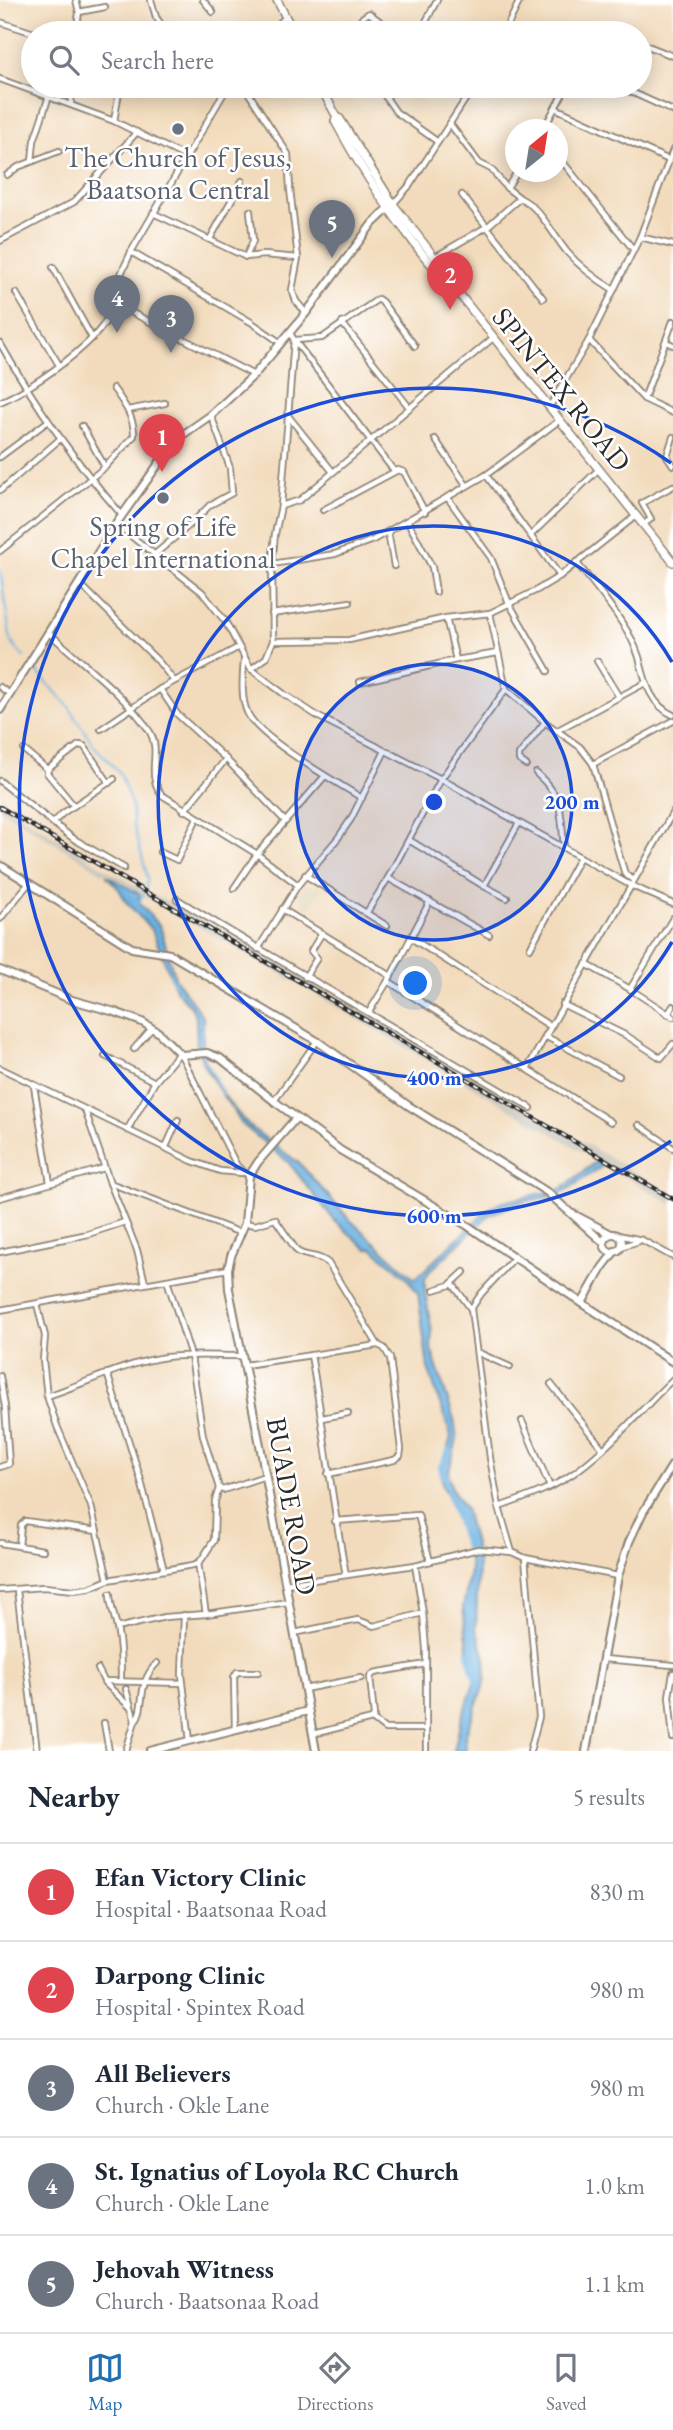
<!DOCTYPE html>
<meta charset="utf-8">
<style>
:root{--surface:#fff;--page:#f6f6f7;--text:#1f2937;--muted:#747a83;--line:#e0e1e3;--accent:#1f6fb2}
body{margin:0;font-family:"EB Garamond",serif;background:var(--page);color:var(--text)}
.compass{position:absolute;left:505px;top:119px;width:63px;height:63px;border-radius:50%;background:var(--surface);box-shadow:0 4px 18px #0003;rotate:30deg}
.you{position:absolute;left:416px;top:984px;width:24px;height:24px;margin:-18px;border:5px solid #fff;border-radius:50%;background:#1a73e8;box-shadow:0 0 0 10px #1a73e833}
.badge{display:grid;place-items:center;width:46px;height:46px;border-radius:50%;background:var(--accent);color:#fff;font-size:23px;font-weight:700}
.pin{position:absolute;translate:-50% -58px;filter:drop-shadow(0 2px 4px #0008)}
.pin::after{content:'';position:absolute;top:37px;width:24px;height:21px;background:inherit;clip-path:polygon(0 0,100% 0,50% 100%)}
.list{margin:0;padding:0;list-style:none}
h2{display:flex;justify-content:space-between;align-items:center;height:91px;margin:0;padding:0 28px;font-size:30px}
h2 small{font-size:23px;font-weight:400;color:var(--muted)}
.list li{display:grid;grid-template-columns:46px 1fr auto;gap:21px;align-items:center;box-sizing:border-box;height:98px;padding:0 28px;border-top:2px solid var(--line)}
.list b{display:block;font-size:26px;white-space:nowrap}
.list p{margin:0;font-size:23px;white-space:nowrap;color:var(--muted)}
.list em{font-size:23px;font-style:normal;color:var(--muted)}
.icon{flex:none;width:38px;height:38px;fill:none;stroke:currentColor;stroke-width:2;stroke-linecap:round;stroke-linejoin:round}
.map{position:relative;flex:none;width:673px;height:1751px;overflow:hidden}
.search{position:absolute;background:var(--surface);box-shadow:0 4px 18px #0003;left:21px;right:21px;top:21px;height:77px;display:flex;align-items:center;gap:18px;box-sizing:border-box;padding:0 24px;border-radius:38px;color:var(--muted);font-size:26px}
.sheet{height:581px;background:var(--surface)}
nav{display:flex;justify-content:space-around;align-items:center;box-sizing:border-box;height:98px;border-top:2px solid var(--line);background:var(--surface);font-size:19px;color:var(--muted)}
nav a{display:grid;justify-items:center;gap:4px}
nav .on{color:var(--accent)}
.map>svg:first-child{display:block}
</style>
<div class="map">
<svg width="673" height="1751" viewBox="0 0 673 1751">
<rect width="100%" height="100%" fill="#fff"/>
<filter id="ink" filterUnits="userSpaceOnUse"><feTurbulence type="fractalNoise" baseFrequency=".0143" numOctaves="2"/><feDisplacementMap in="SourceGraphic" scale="14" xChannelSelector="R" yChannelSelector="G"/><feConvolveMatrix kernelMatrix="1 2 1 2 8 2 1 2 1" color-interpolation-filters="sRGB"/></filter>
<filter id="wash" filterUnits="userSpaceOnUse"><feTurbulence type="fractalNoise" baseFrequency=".00686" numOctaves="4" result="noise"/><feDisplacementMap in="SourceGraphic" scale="28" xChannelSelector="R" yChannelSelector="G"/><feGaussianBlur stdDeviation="1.57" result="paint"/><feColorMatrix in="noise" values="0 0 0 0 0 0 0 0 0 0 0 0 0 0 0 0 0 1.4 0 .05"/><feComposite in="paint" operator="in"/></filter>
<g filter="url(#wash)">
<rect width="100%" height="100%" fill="#f2dbbc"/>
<polygon fill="#e2d6b7" points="305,883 313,889 316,885 322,888 309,909 301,905 304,901 298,896"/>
<polygon fill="#c8c4b8" points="0,803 111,872 262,953 673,1195 673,1205 254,958 106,875 0,809"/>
<polygon fill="#6bb0e1" stroke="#4b6e86" stroke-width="2" points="106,875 139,894 140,904 160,926 175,978 203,1017 203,1048 207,1065 218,1086 231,1105 248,1125 300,1164 349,1219 415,1279 487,1210 499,1203 561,1189 597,1161 604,1165 559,1195 521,1202 489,1215 429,1272 425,1279 425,1293 432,1331 431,1349 454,1419 457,1439 448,1475 452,1489 465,1509 478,1560 476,1629 485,1657 486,1679 465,1737 466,1751 454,1751 460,1723 474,1683 475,1668 469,1656 463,1608 470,1571 467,1539 462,1519 443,1487 441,1475 451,1436 428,1368 418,1293 405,1276 372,1248 367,1249 335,1221 288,1162 243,1125 221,1093 203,1064 197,1045 196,1017 191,1007 176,990 152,930 127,903 119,889"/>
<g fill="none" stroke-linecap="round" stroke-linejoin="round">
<g stroke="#6bb0e1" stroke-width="2">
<polyline points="0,570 11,642 24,657"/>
<polyline points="33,667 69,707 95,747 120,773 132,807 133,823 148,879 146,889"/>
<polyline points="139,903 143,894"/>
<polyline points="170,974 175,985"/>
<polyline points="205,1059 223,1094"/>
</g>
<g stroke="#6bb0e1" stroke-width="8">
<polyline points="445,1478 442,1467 450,1451"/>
<polyline points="451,1497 470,1554"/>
<polyline points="469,1653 477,1681"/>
</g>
</g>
</g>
<g filter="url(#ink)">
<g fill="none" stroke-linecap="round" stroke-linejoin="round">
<g stroke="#8e8374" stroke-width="8">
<g id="minor">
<polyline points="151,0 156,17 167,33"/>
<polyline points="203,0 213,12"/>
<polyline points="79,12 105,7"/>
<polyline points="0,22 34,33"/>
<polyline points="76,33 79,12 76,0"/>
<polyline points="268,33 285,18"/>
<polyline points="352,33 363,17 369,13 395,33"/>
<polyline points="420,33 437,0"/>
<polyline points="504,33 520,0"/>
<polyline points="595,33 601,29 615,33"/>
<polyline points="640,43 673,56"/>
<polyline points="0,79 114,121 186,157"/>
<polyline points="244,86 288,154 290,189 298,258 292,290 296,301 306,313"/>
<polyline points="378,86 396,112 438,142"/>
<polyline points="618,86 673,111"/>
<polyline points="387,97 393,86"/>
<polyline points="71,104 72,86"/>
<polyline points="555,108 669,160"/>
<polyline points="114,121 120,86"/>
<polyline points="450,124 479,163 491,169 507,188 520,198"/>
<polyline points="543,130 567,86"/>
<polyline points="558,156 633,249"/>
<polyline points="32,161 34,141 49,96"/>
<polyline points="7,175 18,167 59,151"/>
<polyline points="507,188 517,172"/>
<polyline points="462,195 543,298"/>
<polyline points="394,203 410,185 474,86"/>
<polyline points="153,213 246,257 264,255 298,258"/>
<polyline points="640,237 673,245"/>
<polyline points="210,239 242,181"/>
<polyline points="0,241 74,202 137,132"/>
<polyline points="131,252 251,322 281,343"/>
<polyline points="246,257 253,241 250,211"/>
<path d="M435,257L488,226L520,198C541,208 552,234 567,252C580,267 596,279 614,290"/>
<polyline points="53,267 92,338"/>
<polyline points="16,293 59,365"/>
<polyline points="113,303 254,375"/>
<polyline points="342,323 409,407"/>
<polyline points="294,340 394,471"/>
<polyline points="295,340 322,338 378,299 382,302 415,346"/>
<polyline points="589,340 644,399 673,413"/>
<polyline points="666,342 673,345"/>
<path d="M0,343C35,405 75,462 122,515"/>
<polyline points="644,399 673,321"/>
<path d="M0,402C30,389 91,348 107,319C113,308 115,294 118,282C121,272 127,262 131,252L228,86"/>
<polyline points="550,406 589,340 640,237 673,150"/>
<polyline points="128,410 165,403"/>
<polyline points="289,417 333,472"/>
<polyline points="82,426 105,467"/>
<polyline points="673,437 667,456 673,465"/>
<polyline points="435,439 467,486"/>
<polyline points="0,457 47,422"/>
<polyline points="486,475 560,576"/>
<polyline points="1,490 60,439"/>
<polyline points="447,497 491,558 509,603 548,671"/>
<polyline points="281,506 300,500 493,338"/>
<polyline points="323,510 398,470 404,472 425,512"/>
<polyline points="408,522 432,567 436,592"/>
<polyline points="116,524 202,592 225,621 251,669 284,694 319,717 441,779 630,885 673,904"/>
<polyline points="644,524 651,519 642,503 673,486"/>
<polyline points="388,532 394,566"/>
<polyline points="531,535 599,469"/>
<path d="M0,551L105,467L134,436C135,418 123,402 113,388"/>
<polyline points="154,555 192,523 210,505 232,493 230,468 211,415"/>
<path d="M576,562C592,582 609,602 622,623C629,633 635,645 639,657C645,680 649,704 673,715"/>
<polyline points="272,564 335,554 373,540 486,475 560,420"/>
<polyline points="79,583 158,661 174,681"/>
<polyline points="490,613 506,689 545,722 580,747 593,764 620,858 625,874 633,880"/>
<polyline points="272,614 350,602"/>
<polyline points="446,618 456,660"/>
<path d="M48,632C78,660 129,698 150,732C162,753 145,774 162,795L257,854L298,885"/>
<polyline points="273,641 349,640 446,618 490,613 537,590 560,576 637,515"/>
<path d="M244,659C243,676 240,698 248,714C260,739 336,782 362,798"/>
<polyline points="597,661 619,697"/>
<polyline points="251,669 266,658 273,641 272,564 275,534 281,506 294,340 290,333"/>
<polyline points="360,682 456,660 498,653"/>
<polyline points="0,687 10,694"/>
<polyline points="160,689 177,714 226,759 285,821"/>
<polyline points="101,729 160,689 239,647"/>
<polyline points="558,730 645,683"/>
<polyline points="24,750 47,769"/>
<polyline points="593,764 673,721"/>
<polyline points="526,765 519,760 519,755 545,722"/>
<path d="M536,773C565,799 560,811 564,847"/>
<polyline points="0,781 53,823 63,813 114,779"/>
<polyline points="74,806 47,773 48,769 79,745 84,746 109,783"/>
<polyline points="184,811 226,759"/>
<polyline points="53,823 74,839 124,868"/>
<polyline points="409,840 484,886 507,898"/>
<polyline points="160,852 177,860 197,818"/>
<polyline points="305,875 387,926"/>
<polyline points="388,878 489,935"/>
<polyline points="484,886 519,823"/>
<polyline points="234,888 257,854 325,776"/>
<path d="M177,899C294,971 413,1038 531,1108"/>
<polyline points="282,909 391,976"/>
<polyline points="367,912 388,878 441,779 506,689"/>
<polyline points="0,919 29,883"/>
<polyline points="411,938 550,1026"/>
<polyline points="530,948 580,857"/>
<polyline points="258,949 298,885 338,838 351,819 385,751"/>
<polyline points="586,964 630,989 673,1017"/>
<polyline points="305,977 317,958 311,951 322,933"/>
<polyline points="388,981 611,1122"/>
<polyline points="630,989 673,918"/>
<polyline points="562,1004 627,1036 661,1058 673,1044"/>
<polyline points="369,1012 391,976 430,901"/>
<polyline points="668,1014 673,1006"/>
<polyline points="545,1036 619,1076"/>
<polyline points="134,1049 152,1028"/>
<polyline points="181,1055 237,1166 249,1176"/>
<polyline points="105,1056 155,1082"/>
<polyline points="0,1068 192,1161 220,1171 242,1173"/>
<polyline points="527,1069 673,812"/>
<polyline points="34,1086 50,1183"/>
<polyline points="274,1101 317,1041"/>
<polyline points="85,1110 110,1183 137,1250 145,1283"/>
<polyline points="639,1125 673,1148"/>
<polyline points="127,1130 155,1082 179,1053"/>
<polyline points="165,1149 178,1120"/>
<polyline points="110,1183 241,1233"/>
<polyline points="0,1198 104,1168"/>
<path d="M245,1223L255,1225L275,1219L297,1251C307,1258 318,1254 328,1263L378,1345L384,1348L390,1358L401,1449L400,1456L394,1460L328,1474"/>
<polyline points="618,1235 642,1240 673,1257"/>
<polyline points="620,1247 639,1241"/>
<polyline points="0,1252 88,1234 125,1222"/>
<polyline points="452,1283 471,1309"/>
<polyline points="434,1290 450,1285 464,1272"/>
<polyline points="37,1304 45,1336 43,1360 47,1396 57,1426 91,1506 108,1580"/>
<polyline points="0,1310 228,1269"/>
<polyline points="479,1353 510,1367"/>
<path d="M311,1355C324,1428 332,1502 346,1575"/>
<polyline points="245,1365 378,1345"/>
<polyline points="107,1373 140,1477 164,1570"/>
<polyline points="0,1376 5,1407 9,1464 0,1467"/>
<polyline points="551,1384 603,1449"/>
<path d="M47,1396C87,1383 125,1363 166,1357C191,1354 218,1356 243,1356"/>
<polyline points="322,1418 348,1413"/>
<polyline points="522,1421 550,1487"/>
<polyline points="219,1488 223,1490 265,1476"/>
<path d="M499,1507C525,1498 551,1489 574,1473C610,1447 641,1410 673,1379"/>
<polyline points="335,1521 418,1515 430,1561"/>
<polyline points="0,1543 43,1550"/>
<polyline points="19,1546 21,1525 25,1521 97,1531"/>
<polyline points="512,1552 499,1507 490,1458 471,1309 481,1294 514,1258"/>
<polyline points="525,1558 539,1717 530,1751"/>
<polyline points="198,1563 206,1614"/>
<polyline points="415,1565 423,1613 426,1649 426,1751"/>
<polyline points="286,1584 415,1565 478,1549 512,1552 525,1558 618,1576"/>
<polyline points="0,1590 44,1587 74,1590 89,1588 108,1580 193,1565 198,1563 202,1559 214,1540 215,1501 219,1488 203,1436 191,1356 167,1280"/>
<polyline points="17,1590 37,1751"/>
<path d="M110,1594C110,1606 115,1617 117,1628C121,1646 121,1664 121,1681"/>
<polyline points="184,1615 182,1675 190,1741"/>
<polyline points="117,1628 165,1617 206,1614 288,1602"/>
<polyline points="294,1633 358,1620 374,1626 423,1613"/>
<polyline points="604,1659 673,1665"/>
<polyline points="98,1669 104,1681 183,1683"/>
<polyline points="673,1673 669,1696 673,1738"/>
<polyline points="104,1682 130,1707"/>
<polyline points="126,1689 135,1721 126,1751"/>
<polyline points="304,1689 361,1678"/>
<polyline points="372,1719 385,1729 426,1729"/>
<path d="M135,1721C147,1707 135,1685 157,1663"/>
<polyline points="104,1723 109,1751"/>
<polyline points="235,1729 234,1677 237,1672 258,1672"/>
<polyline points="313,1734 372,1719 374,1716 370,1677 374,1673 426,1664"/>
</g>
</g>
<g stroke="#8e8374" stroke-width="10">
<g id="tertiary">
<polyline points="0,710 116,524 172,445 181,436 211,415 254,375 306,313 372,224 391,206"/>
<polyline points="0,865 132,948 170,954 317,1041 409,1106 547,1192 604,1243"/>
<polyline points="0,970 72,1000 115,1012 142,1022 158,1032 181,1055 207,1053 220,1058 274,1101 340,1150 468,1226 582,1303 673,1362"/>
<polyline points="296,1118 258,1162 249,1176 245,1223 231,1256 228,1269 229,1289 260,1445 316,1751"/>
<polyline points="573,1214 611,1234"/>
<circle cx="613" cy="1243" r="9"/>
<polyline points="582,1303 602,1268 615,1251"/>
<polyline points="150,1751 308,1711"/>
<polyline points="586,1751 618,1576 629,1542 643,1512 673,1464"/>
</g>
</g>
<g stroke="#8e8374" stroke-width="10">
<g id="secondary">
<polyline points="277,0 294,33"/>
<polyline points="320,86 337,117 340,119 393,204 435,258 444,275 673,562"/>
<path d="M337,117L335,121C356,160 379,197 406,232C417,247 427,262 441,274"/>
</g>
</g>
<use href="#minor" stroke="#fff" stroke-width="4.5"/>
<use href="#tertiary" stroke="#fff" stroke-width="6"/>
<use href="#secondary" stroke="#fff" stroke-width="7"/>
<g stroke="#2b2b2b" stroke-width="4.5">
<polyline id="rail" points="0,807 673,1199"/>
</g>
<use href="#rail" stroke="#fff" stroke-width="2" stroke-dasharray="5" stroke-linecap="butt"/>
</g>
</g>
<circle cx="434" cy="802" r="138" fill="#1d4ed8" fill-opacity=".12"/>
<g fill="none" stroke="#1d4ed8" stroke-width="3.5">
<circle cx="434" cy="802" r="138"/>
<path d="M672 942A276 276 0 1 1 672 662"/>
<path d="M671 1141A414 414 0 1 1 671 463"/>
</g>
<g fill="#6b7280" stroke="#fff" stroke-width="2.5">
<circle cx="178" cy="129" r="7"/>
<circle cx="163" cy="498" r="7"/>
</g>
<g text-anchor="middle" stroke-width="5" stroke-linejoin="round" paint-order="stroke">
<g font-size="28" fill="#5b616d" stroke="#fff">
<text x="178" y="167">The Church of Jesus,<tspan x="178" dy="32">Baatsona Central</tspan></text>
<text x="163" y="536">Spring of Life<tspan x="163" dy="32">Chapel International</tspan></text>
</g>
<g font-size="28" fill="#2b2b2b" stroke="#fff">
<text transform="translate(562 389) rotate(51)" y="10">SPINTEX ROAD</text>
<text transform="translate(292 1506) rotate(80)" y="10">BUADE ROAD</text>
</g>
</g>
<circle cx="434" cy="802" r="10" fill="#1d4ed8" stroke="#fff" stroke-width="3.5"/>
<g font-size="21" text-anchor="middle" font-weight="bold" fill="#1d4ed8" stroke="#fff" stroke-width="5" stroke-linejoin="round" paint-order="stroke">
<text x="572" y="809">200 m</text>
<text x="434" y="1085">400 m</text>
<text x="434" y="1223">600 m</text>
</g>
</svg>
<svg class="compass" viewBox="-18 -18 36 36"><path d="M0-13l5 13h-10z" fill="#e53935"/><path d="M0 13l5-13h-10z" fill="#747a83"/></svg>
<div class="you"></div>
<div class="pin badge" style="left:162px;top:472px;background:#e0444e">1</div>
<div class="pin badge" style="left:450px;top:310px;background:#e0444e">2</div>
<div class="pin badge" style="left:171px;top:353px;background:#6b7280">3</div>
<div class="pin badge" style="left:117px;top:333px;background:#6b7280">4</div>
<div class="pin badge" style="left:332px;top:258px;background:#6b7280">5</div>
<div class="search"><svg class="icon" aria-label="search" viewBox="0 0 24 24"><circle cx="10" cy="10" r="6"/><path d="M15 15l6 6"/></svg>Search here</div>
</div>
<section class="sheet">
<h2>Nearby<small>5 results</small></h2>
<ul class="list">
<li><span class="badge" style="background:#e0444e">1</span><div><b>Efan Victory Clinic</b><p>Hospital · Baatsonaa Road</p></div><em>830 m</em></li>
<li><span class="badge" style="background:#e0444e">2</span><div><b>Darpong Clinic</b><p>Hospital · Spintex Road</p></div><em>980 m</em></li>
<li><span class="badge" style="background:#6b7280">3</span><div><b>All Believers</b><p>Church · Okle Lane</p></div><em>980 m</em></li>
<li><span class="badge" style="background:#6b7280">4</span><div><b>St. Ignatius of Loyola RC Church</b><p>Church · Okle Lane</p></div><em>1.0 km</em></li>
<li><span class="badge" style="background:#6b7280">5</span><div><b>Jehovah Witness</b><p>Church · Baatsonaa Road</p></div><em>1.1 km</em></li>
</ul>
</section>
<nav>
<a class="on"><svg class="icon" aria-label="map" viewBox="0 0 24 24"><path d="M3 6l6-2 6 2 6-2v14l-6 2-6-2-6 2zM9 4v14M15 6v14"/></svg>Map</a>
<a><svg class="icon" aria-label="directions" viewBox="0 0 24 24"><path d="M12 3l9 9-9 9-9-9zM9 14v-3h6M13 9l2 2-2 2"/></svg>Directions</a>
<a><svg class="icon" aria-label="saved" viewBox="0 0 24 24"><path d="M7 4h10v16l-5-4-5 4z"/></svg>Saved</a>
</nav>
